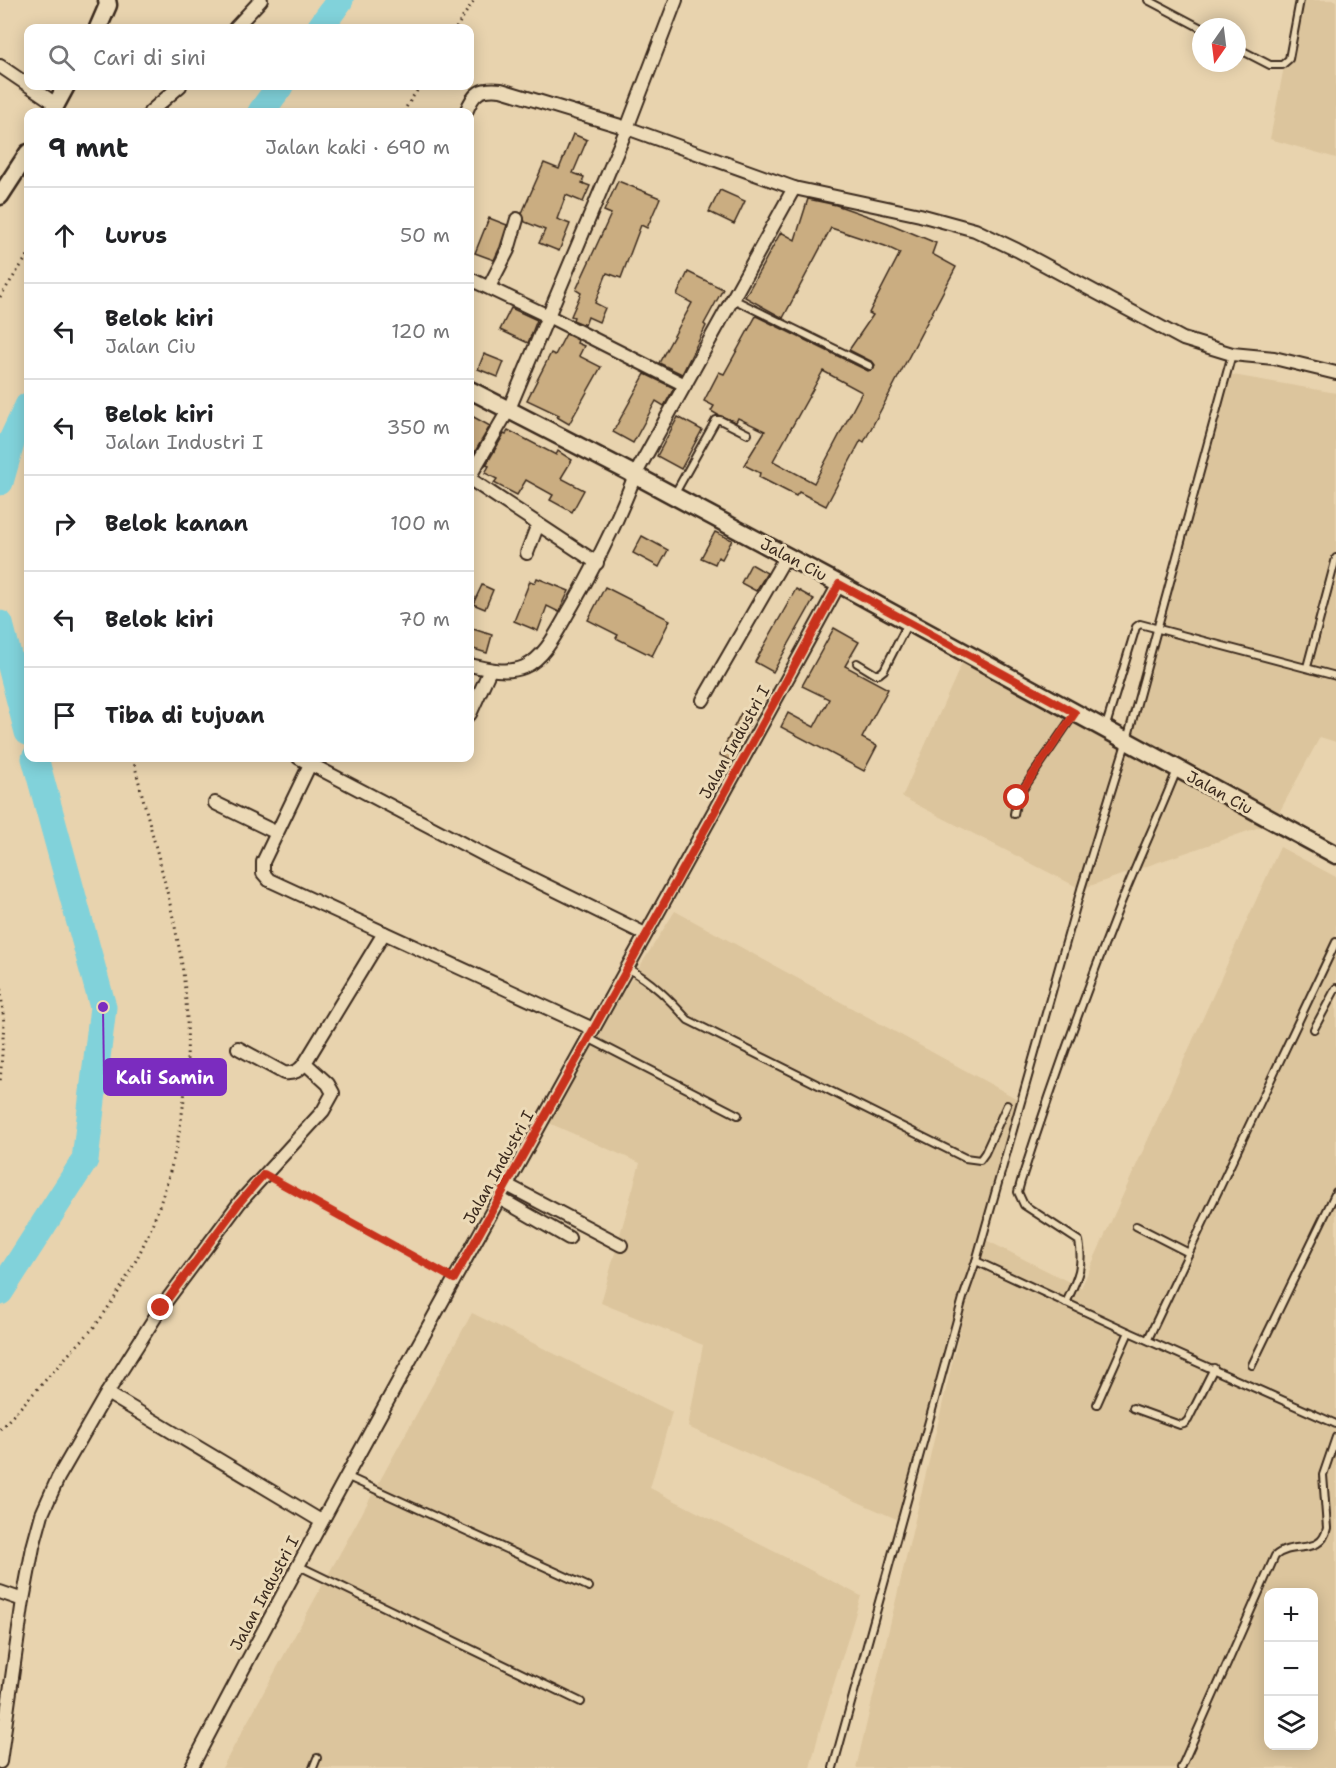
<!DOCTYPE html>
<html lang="id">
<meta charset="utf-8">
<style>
:root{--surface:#fff;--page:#f6f6f6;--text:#202124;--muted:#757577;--line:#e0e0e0}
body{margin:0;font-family:"Shantell Sans",sans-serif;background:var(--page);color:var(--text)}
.controls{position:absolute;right:18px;bottom:18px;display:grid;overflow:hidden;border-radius:12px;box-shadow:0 3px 15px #0003}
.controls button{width:54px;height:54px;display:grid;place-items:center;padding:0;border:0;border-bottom:2px solid var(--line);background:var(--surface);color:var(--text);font:30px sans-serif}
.compass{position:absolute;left:1192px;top:18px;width:54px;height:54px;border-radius:50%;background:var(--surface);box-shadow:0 3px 15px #0003;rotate:194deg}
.stop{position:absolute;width:18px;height:18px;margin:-14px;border:4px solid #c8321e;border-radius:50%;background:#fff}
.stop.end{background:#c8321e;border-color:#fff;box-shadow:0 2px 6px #0008}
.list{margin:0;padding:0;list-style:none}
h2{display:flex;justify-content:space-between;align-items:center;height:78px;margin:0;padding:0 24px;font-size:26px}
h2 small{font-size:20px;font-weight:400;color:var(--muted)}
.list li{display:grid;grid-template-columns:39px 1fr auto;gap:18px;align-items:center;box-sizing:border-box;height:96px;padding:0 24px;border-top:2px solid var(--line)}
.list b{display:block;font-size:22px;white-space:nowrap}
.list p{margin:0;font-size:20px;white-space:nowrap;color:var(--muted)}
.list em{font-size:20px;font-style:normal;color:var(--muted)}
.icon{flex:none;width:33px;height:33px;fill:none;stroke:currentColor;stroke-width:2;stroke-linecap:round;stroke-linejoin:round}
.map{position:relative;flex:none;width:1336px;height:1768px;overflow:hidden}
.search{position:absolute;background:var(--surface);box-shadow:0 3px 15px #0003;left:24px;top:24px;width:450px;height:66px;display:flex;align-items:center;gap:15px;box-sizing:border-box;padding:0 21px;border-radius:12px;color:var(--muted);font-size:22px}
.panel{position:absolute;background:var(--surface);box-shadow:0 3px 15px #0003;left:24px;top:108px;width:450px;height:654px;border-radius:12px}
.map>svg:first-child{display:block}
</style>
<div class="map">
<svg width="1336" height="1768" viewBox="0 0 1336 1768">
<rect width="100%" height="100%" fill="#e8d3ae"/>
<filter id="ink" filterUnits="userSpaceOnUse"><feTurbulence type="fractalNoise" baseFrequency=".0167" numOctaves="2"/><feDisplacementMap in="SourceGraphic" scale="12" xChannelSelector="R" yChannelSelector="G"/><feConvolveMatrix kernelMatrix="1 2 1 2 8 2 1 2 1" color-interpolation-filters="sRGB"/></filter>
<g filter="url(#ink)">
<g fill="#dcc59d" fill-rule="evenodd">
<polygon points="1297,0 1336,0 1336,158 1270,139"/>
<polygon points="1227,374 1336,393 1336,742 1320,737 1274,822 1081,889 902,797 966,654 1121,739"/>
<path d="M1280,847L1336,877V1768H856L980,1246L901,1521L688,1427L703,1345L601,1303L640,1163L542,1120L675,911L1021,1101L982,1238L1081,1288ZM1268,1592H1314V1746H1268Z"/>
<polygon points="472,1313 672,1412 650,1488 861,1596 820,1729 810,1768 222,1768"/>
</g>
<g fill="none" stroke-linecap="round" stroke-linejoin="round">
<g stroke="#81d2da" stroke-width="27">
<polyline points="320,28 340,0"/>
<polyline points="261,112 280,86"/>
<polyline points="0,482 12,440 28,406"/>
<polyline points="0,624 28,732"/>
<polyline points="0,1292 85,1160 103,1007 35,758"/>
</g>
</g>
<g fill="#caad81" stroke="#3b2a1e" stroke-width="1.5" fill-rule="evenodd">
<polygon points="573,134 587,140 573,173 584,177 582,183 590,186 583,202 566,195 557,219 570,224 559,251 539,243 545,230 525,222 522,213 544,163 559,169"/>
<polygon points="618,181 660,198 647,228 641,225 621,278 607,273 595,303 605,308 599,322 588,317 585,325 573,320 574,317 571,316 581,293 576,290 611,214 604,211"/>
<polygon points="720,190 745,201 734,224 709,212"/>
<path d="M808,199L836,205L888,223L936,243L932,254L956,267L864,442L861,440L826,506L799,492L796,496L759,477L760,473L744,465L765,431L738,418L736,422L718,415L711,411L714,406L704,401L719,372L724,374L756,316L868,371L874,369L875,365L873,362L849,350L873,315L869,313L900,253L885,246L831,228L783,318L745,297L781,232L795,240ZM823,371L862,392L814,483L773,461Z"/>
<polygon points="489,218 507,225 500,247 494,260 475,253"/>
<polygon points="688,272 723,289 704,324 706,326 682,374 659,363 692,303 677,295"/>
<polygon points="511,308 537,320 528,343 500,330"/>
<polygon points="566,334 578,340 577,343 584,346 579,356 601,367 569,424 557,417 559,415 527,400 551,353 555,355"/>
<polygon points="484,354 504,362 498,377 478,369"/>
<polygon points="645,374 674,388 664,406 656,401 633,443 613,432"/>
<polygon points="470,415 490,426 472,457 470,456"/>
<polygon points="678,417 702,430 681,469 657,456"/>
<polygon points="508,430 556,455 558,451 572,460 561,478 584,490 572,512 550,500 553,495 526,480 517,495 494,483 497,479 485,473 489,466 486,465 504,434 506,435"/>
<polygon points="715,532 732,540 722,559 718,557 715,564 701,558"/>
<polygon points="642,536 668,550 659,567 633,553"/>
<polygon points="751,564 767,573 756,591 741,583"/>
<polygon points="537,578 569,591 559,612 547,606 538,631 514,621 530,581 535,583"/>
<polygon points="482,585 493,590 485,609 473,604"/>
<polygon points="605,587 670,620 652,656 616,638 618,635 588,620"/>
<polygon points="796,589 814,599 773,672 755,662"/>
<polygon points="470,628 492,635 487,653 470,648"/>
<polygon points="834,628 859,642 845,666 888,689 862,738 877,746 864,771 781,727 788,713 814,727 829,699 802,686"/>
<polygon points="741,713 752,719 731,761 720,755"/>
</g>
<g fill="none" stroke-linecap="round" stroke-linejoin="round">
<g stroke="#3b2a1e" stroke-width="10">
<g id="service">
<polyline points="1148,0 1201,28"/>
<polyline points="1237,48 1270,65 1282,65 1289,59 1300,0"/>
<polyline points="733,299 870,366"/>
<polyline points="674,495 716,420 720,420 748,434"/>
<polyline points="857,663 875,674 879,674 884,670 908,623"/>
<polyline points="1307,667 1336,558"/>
<polyline points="1105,729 1136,627 1140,624 1336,676"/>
<polyline points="1014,814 1017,798 1075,713"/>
<path d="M627,968C652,981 670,1000 688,1020L965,1158L980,1160L985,1153L1007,1105"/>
<polyline points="1314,1029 1336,988"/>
<polyline points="588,1038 738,1115"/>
<polyline points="1136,1226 1189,1253"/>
<polyline points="976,1261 1129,1332 1336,1424"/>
<path d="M1066,1303C1077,1279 1084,1267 1079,1241L1024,1205L1018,1192L1021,1181C1051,1088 1084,996 1120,905C1138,860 1159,815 1177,770"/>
<polyline points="1148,1339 1336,942"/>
<polyline points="1252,1365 1336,1192"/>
<polyline points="1097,1404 1129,1332"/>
<polyline points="1133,1408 1180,1425 1184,1424 1188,1420 1214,1368"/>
<polyline points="346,1476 589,1587"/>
<polyline points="297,1565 581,1702"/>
<polyline points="313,1768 317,1758"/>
<polyline points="833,1768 963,1298 976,1261 1081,889 1127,740 1232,354"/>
<path d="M1181,1768L1275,1556C1293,1540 1321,1557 1327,1528L1323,1475L1336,1437"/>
</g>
</g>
<g stroke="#3b2a1e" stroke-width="16">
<g id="minor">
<polyline points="235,28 261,0"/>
<polyline points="0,66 56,104"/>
<polyline points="150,112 180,86"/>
<path d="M466,112C474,92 480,88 501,90L627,128L794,188L920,215L975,230L1017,250L1183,339L1232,354L1274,358L1336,373"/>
<polyline points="470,279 548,316 685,385"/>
<polyline points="489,287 508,250 517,219"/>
<polyline points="470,476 509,409 627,128 676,0"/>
<polyline points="470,479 597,563"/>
<polyline points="527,553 538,524"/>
<path d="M470,665C486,669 508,674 524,667C545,658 558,630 569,611C595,567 617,523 635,475L794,188"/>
<polyline points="703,700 786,556"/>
<polyline points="470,714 490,670"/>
<polyline points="299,758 492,859 645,934"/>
<polyline points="313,758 263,862 263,873 269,880 593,1029"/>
<polyline points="215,803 277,833"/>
<path d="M238,1048L284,1073C294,1074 299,1071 305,1063"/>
<polyline points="507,1185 621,1245"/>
<polyline points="499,1198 569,1238"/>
<polyline points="107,1393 321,1521"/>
<polyline points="0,1592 23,1600"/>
<polyline points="0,1762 23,1600 33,1547 42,1514 58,1478 107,1393 161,1308 240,1202 323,1111 333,1093 328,1084 305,1063 384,933"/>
<path d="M191,1768C399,1369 624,979 839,584"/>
</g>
</g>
<g stroke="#3b2a1e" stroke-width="21">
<g id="tertiary">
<polyline points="98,28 108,5 107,0"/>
<polyline points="52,112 66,86"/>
<polyline points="0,196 28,153"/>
<polyline points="470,390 635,475 839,584 1336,855"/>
</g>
</g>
<g stroke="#3b2a1e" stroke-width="3" stroke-dasharray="1.5 4.5" stroke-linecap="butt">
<polyline points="456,28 474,0"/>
<polyline points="403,112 420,86"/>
<polyline points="0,297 28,255"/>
<polyline points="0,983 4,1023 0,1084"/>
<polyline points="275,1180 442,1273"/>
<path d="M0,1429C23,1405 45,1381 67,1356C77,1345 89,1334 98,1322C173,1220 200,1090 182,965C171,895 149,826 133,758"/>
</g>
<use href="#service" stroke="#ecdab7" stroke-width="6"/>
<use href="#minor" stroke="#ecdab7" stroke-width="12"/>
<use href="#tertiary" stroke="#ecdab7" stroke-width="16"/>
</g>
</g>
<g fill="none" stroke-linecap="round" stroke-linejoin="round" filter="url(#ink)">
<polyline stroke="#c8321e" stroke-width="8" points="161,1308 240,1202 264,1174 454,1279 708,824 839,584 1075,713 1017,798"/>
</g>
<g text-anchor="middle" stroke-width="6" stroke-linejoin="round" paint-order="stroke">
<g font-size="16" fill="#3b2a1e" stroke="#ecdab7">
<text transform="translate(794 559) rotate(28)" y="6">Jalan Ciu</text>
<text transform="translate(734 742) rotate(-61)" y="6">Jalan Industri I</text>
<text transform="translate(1220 792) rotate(29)" y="6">Jalan Ciu</text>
<text transform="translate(498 1167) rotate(-61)" y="6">Jalan Industri I</text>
<text transform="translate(264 1593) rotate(-62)" y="6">Jalan Industri I</text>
</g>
</g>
<path fill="none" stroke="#7b2cbf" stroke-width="2" d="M103 1007L104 1077"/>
<circle fill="#7b2cbf" stroke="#ecdab7" stroke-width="2" cx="103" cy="1007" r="6"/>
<rect fill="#7b2cbf" stroke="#7b2cbf" stroke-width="2" x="104" y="1059" width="122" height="36" rx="6"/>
<g font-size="18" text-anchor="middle" font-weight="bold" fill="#fff">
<text x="165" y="1084">Kali Samin</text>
</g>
</svg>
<div class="controls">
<button>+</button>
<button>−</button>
<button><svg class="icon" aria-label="layers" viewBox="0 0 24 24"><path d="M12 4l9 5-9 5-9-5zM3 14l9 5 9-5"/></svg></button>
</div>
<svg class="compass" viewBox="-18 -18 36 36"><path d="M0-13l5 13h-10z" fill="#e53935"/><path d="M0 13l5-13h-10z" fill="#757577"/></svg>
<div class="stop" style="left:1017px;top:798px"></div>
<div class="stop end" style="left:161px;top:1308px"></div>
<div class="search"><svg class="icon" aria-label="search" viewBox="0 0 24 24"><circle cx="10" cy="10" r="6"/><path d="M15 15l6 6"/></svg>Cari di sini</div>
<section class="panel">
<h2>9 mnt<small>Jalan kaki · 690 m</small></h2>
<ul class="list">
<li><svg class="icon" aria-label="ahead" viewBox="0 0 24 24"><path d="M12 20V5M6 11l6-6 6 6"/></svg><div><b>Lurus</b></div><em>50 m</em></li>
<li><svg class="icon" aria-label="left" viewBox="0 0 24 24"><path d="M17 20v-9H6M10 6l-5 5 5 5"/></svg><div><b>Belok kiri</b><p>Jalan Ciu</p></div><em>120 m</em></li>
<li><svg class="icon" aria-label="left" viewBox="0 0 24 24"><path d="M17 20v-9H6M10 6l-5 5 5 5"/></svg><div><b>Belok kiri</b><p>Jalan Industri I</p></div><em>350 m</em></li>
<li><svg class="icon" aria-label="right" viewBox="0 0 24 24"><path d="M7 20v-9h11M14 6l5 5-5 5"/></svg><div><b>Belok kanan</b></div><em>100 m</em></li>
<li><svg class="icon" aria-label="left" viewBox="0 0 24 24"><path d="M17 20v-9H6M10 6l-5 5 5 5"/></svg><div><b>Belok kiri</b></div><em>70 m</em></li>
<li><svg class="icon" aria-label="arrive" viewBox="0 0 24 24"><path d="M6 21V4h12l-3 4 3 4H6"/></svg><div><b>Tiba di tujuan</b></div></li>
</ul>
</section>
</div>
